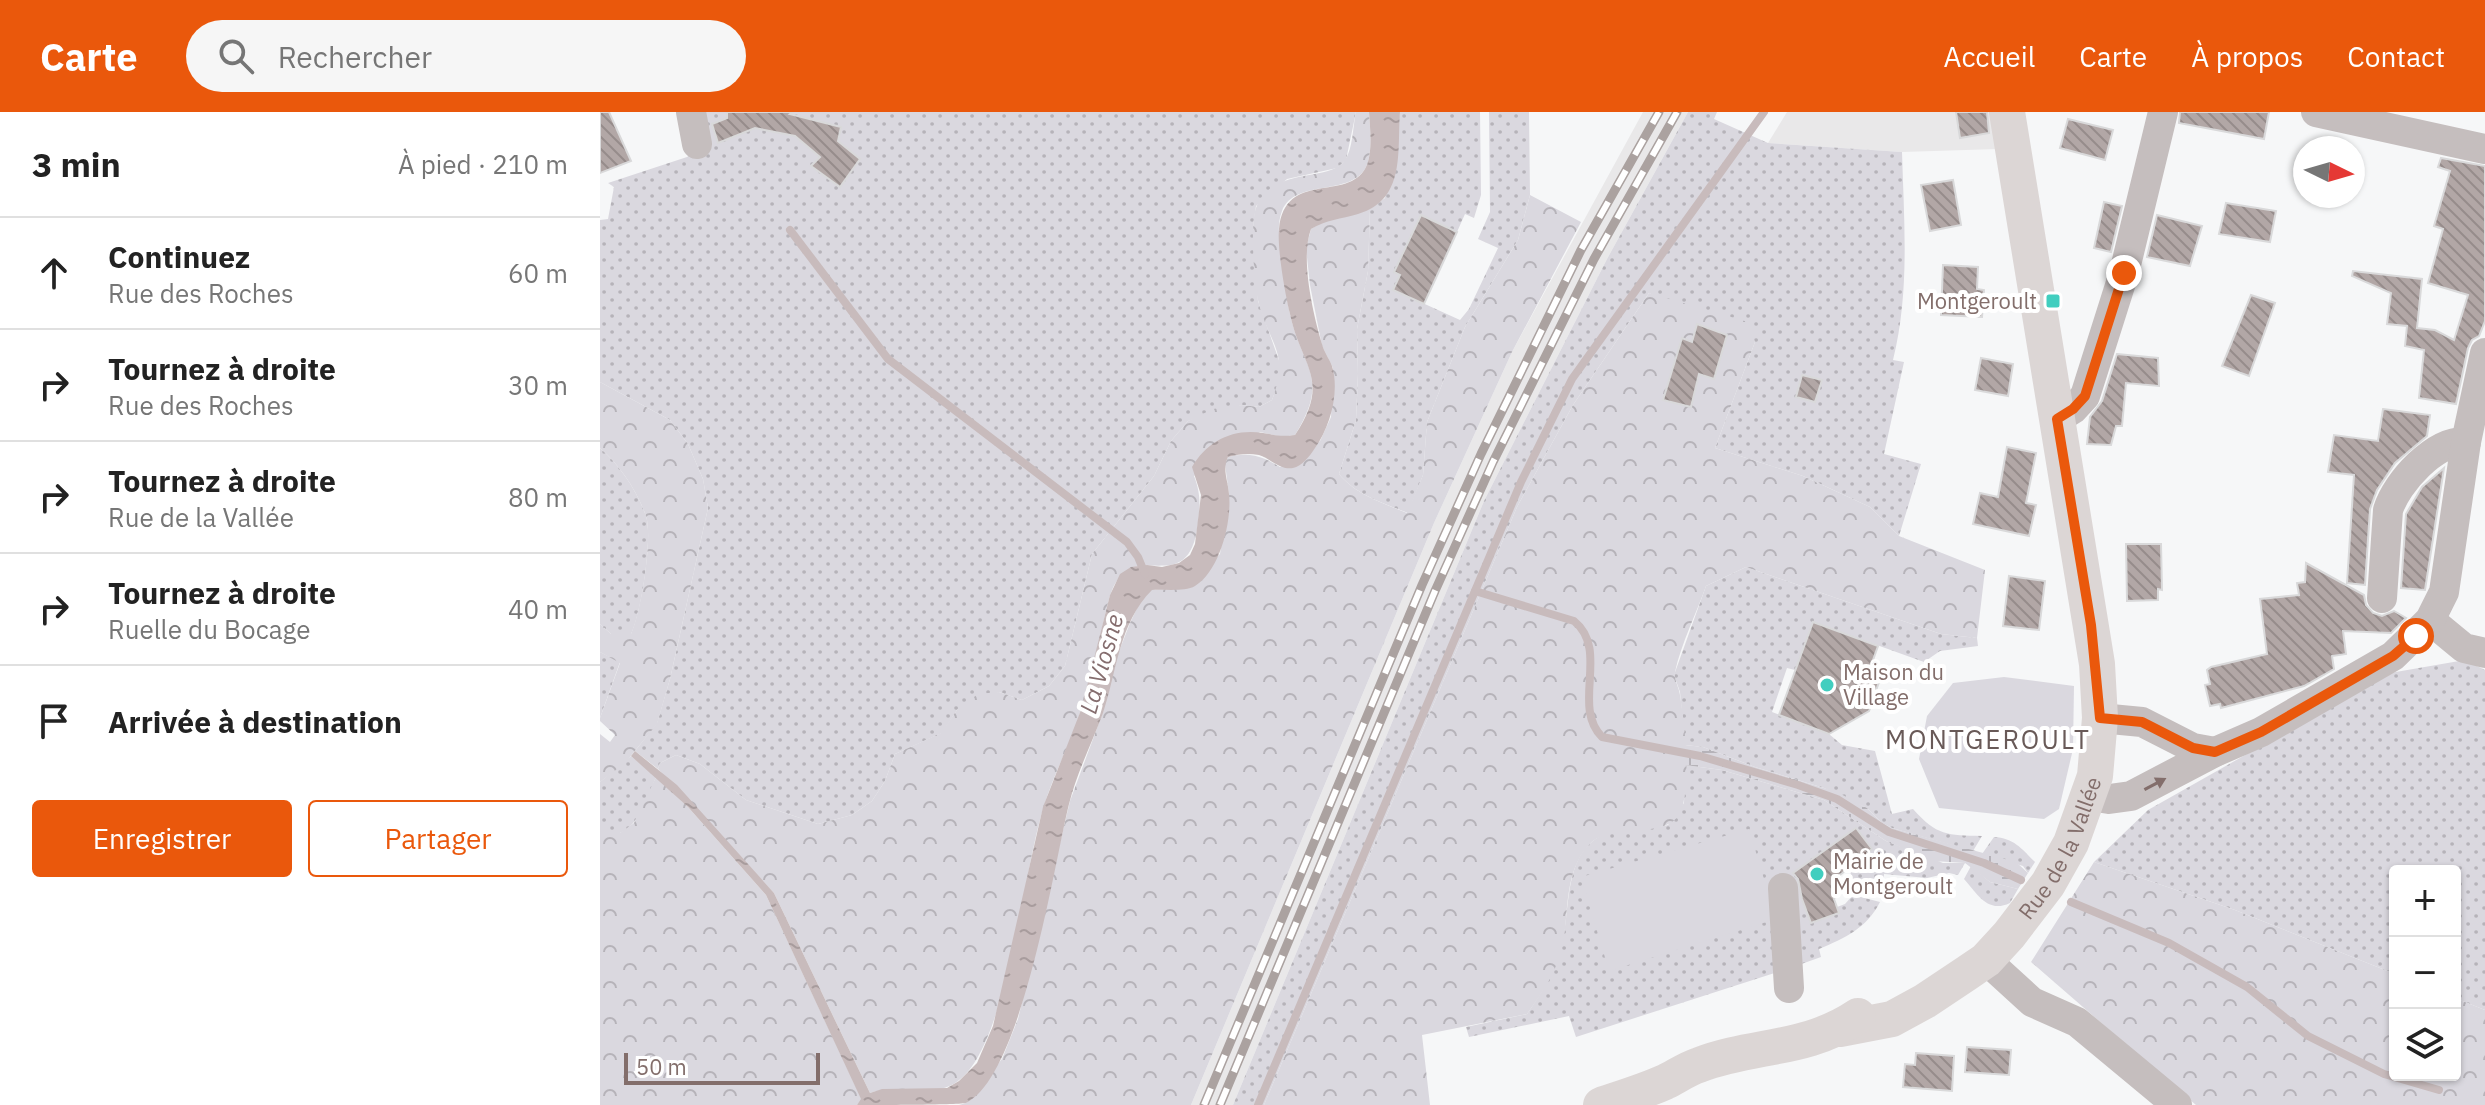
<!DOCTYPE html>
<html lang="fr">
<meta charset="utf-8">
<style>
:root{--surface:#fff;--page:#f6f6f6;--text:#222;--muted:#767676;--line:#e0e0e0;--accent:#ea580c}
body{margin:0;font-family:"IBM Plex Sans",sans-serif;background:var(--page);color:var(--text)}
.controls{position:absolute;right:24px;bottom:24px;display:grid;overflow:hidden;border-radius:8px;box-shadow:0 2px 6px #0004}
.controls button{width:72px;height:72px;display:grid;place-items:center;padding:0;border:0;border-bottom:2px solid var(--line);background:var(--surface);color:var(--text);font:40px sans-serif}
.compass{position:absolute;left:1693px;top:24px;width:72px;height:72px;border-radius:50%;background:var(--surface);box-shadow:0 2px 6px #0004;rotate:95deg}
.scale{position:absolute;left:24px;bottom:20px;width:196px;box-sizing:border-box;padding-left:8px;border:4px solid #836e6b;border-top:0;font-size:22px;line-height:28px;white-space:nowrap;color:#836e6b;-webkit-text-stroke:6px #fff;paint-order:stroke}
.stop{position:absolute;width:24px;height:24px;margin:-18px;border:6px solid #ea580c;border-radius:50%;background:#fff}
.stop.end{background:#ea580c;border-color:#fff;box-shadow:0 2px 8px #0008}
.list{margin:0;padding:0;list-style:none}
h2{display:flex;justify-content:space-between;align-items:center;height:104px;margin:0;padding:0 32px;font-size:34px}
h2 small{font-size:26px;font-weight:400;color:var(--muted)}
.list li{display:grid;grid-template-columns:52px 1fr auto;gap:24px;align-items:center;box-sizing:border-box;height:112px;padding:0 32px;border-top:2px solid var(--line)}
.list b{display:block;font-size:30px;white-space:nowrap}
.list p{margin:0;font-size:26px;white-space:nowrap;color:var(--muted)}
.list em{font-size:26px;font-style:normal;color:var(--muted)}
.actions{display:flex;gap:16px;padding:24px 32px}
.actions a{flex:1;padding:18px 0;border:2px solid var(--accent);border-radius:8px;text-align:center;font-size:28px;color:var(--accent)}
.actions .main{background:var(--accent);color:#fff}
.icon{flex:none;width:44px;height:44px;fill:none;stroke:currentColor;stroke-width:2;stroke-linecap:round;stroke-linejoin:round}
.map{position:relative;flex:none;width:1885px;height:993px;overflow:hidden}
header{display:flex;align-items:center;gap:48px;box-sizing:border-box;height:112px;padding:0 40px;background:var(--accent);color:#fff}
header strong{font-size:38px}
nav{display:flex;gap:44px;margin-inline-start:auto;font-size:28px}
.search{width:560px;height:72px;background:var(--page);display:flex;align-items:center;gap:20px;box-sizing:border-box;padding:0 28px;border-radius:44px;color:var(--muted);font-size:30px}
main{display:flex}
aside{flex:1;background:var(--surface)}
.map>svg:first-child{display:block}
</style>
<header>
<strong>Carte</strong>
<div class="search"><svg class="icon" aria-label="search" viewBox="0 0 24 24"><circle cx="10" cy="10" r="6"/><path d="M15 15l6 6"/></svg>Rechercher</div>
<nav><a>Accueil</a><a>Carte</a><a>À propos</a><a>Contact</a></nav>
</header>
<main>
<aside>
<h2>3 min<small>À pied · 210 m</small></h2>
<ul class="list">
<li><svg class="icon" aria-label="ahead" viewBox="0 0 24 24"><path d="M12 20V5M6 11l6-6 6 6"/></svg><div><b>Continuez</b><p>Rue des Roches</p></div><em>60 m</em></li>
<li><svg class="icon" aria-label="right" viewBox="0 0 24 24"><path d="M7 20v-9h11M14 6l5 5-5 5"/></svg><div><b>Tournez à droite</b><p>Rue des Roches</p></div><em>30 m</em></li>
<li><svg class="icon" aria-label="right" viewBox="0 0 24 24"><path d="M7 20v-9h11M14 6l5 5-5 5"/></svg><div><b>Tournez à droite</b><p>Rue de la Vallée</p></div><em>80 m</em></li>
<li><svg class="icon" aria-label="right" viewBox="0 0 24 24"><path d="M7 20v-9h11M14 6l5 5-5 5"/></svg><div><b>Tournez à droite</b><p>Ruelle du Bocage</p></div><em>40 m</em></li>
<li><svg class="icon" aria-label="arrive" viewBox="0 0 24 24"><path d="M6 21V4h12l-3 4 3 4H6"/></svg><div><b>Arrivée à destination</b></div></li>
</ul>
<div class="actions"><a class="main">Enregistrer</a><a>Partager</a></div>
</aside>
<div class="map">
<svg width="1885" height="993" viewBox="0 0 1885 993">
<defs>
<pattern id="grass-dots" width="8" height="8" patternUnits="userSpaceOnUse" patternTransform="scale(2)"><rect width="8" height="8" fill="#dad8df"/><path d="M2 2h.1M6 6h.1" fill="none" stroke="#b6b3b9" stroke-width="1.8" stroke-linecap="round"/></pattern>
<pattern id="forest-crowns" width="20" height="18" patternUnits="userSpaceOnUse" patternTransform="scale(2)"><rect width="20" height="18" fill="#dad8df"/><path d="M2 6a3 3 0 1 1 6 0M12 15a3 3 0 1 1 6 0" fill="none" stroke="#b6b3b9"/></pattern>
<pattern id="wetland-marsh" width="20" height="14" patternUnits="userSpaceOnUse" patternTransform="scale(2)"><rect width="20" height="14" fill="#dad8df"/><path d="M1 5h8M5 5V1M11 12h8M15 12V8" fill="none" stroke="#b6b3b9"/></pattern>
<pattern id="water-ripples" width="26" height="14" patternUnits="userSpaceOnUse" patternTransform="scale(2)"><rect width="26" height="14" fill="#c8bbbc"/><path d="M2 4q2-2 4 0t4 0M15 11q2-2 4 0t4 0" fill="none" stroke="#a89c9d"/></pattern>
<pattern id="building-back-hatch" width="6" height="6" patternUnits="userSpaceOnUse" patternTransform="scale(2)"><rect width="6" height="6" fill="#b2a7a6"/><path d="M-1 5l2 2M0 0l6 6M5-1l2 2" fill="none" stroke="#968c8b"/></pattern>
</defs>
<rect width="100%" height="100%" fill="#f6f7f8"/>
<g fill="#e9e8e9">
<polygon points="1043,0 1088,0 1007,147 884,389 633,993 591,993 834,411 912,240"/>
<polygon points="1187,0 1392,0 1398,37 1302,40 1168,31"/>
</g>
<g fill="url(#grass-dots)">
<polygon points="103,0 140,0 113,12 118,31 155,16 195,24 220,45 212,54 240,75 259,47 181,0 756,0 746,48 737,56 687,67 656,94 653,115 658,189 681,254 680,267 672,288 659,295 642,293 588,309 571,329 554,364 492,442 465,554 449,574 422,588 399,580 357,598 342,621 295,642 285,669 272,689 252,703 218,712 146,688 100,652 76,643 60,651 58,657 35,639 57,611 70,567 108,396 103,367 88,332 70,308 0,270 0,108 8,107 14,75 8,71 87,45 108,30"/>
<path d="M800,0H880L881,83L874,106L865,102L857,120L821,103L794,178L860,208L869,197L898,136L878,127L890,100L889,0H929L930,83L918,128L865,215L827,310L823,363L808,401C783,391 756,383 739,362L756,308L758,262L757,217L768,159L770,97L785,86Z"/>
<path d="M1088,0H1117L1114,7L1168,31L1302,40C1304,110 1310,180 1293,248L1304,250L1284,342L1321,352L1299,424L1270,395L1203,364L1115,336L1155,230L1049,181L973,293L917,395L664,993H633L884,389L1007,147Z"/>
<path d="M0,336C20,353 37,379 46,404C53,426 41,501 31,522H11L0,512Z"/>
<path d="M1146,455L1341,522L1377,526L1378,534L1340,539L1324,550L1213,510L1195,558L1187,556L1172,600L1229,622L1242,633L1275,639L1292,702L1313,697C1337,724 1347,723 1382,724L1373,739L1292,716L1282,711L1267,696L1224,676L1155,655L1103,635L1085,633L1080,580L1074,563L1106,474Z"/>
<polygon points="0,540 20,550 0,606"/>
<polygon points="1865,548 1885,558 1885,898 1855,886 1855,759 1795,759 1795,862 1635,798 1494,750 1548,698 1790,561"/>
<path d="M31,644L56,665C49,682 39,714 20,721C15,723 6,721 0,721V670Z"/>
<path d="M1085,653L1122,658L1224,688L1286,729L1343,751H1365L1358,763L1349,761L1327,766L1284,762L1283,783L1254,775L1249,755L1238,764L1239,775L1232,783L1237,795L1245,792L1253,783L1280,790C1267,816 1245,826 1219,837L1221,845L1193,855L976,925L969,904L869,925L866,915L927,902C942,880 954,862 961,836C972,798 961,739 1007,721C1019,716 1052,717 1068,713L1084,691Z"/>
<path d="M1394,725C1414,726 1422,737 1435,750L1428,761L1423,754L1382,742Z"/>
<path d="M1371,754L1390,770L1418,777L1410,791C1387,802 1377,781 1364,767Z"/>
</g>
<g fill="url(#forest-crowns)">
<path d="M756,0H769C770,16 773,40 766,55C751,85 695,66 682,99C676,114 680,132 682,147C685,165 686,185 690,202C702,256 731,265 695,323L682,325L660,320L594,364C601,382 600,393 598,411C588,495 527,414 508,491C499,526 492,563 481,598C471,631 454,661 444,694C423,758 408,933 358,969C333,988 297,971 270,981L174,781L58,657L60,651L76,643L100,652L146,688L218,712L252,703L272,689L285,669L295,642L341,621L357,598L378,582L399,580L422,588L449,574L465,554L492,442L554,364L571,329L588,309L613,297L642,293L659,295L672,288C691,239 668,232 658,188C654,171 650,111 656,96C673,53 730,71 745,48C753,37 753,13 756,0Z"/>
<path d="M930,83L981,110L912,240L834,411L591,993H359L366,991L402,947L418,907L470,689L503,600L513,555L530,511L540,490L551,478L584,476L620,442L629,382L625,352L628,345C649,340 662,344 680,355L720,329L731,305L733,256L722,234L710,173L706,136L711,117L724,109L770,97L768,159L757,217L758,262L756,308L739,362C756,383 783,391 807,401L823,363L827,310L865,215L918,128Z"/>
<path d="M1049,181L1148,210L1155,230L1115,336L1203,364L1270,395L1299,424L1385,458L1377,526L1341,522L1146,455L1106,474C1097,500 1081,532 1075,560C1074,568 1079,575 1080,583C1085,615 1090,662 1083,693C1074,733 1013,706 989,733C964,760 969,798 963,832C957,859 943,880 927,902L822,923L830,993H664L917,395L973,293Z"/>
<path d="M0,270L70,308L88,332L103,367L108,396L70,567L57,612L25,651L0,670V622L10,630L15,623L0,609V606L20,551L0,540V512L11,522H31C41,500 53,426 46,404C37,379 20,353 0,336Z"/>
<polygon points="56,665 88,695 166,783 262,988 257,993 0,993 0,721 20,721 34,711"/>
<polygon points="1494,750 1635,798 1795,862 1795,963 1855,963 1855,886 1885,898 1885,993 1596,993 1431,850"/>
</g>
<polygon fill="url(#wetland-marsh)" points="1085,633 1103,635 1155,655 1237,680 1267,696 1282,711 1292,716 1416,750 1428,761 1418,777 1390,770 1365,751 1333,749 1286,729 1224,688 1122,658 1085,653"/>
<g fill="#dad8df">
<polygon points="1404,565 1474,574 1473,637 1459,697 1444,707 1339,696 1319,647 1327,604 1353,571"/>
<polygon points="1149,717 1176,807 1009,859 981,765"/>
</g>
<path fill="url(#water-ripples)" d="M769,0H800C797,39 806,88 758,102C741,107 726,108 711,117C700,146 713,202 722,232C724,240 729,246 732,254C740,280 730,315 715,336C710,344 702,354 693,356C679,358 670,346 659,343C648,341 639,342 628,345C622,358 628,368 629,382C632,409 620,459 595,474C585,480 564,477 552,478C519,511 517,559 503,601C492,631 477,660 469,692C454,753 422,964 366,991C354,993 276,993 257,993L261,987L166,783L88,695L31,644L35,639L77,673L174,781L270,981L282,977L347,976L359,969L377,951L393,914L443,695L481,598L510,483L520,462L531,455L547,453L562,455L579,451L590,443L595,432L601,383L592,355C607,329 633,316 663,321C675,323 682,325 695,323C732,267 701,255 690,202C685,182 677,136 679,117C685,57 748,91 766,55C773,40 770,16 769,0Z"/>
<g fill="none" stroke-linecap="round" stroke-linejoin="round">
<g stroke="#c8bbbc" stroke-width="8">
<polyline points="190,118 288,247 527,430 538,445 545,462"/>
<path d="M875,479L974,509C1010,538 971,594 1002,625L1100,644L1198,673L1237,687L1289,720L1384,751L1421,768"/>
<polyline points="1471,790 1569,831 1647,875 1708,924 1784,962 1839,978"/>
<polyline points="658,993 921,370 972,267 1164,0"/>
</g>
</g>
<g fill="url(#building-back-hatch)" stroke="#d9d9da" stroke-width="2">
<polygon points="0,0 9,0 31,49 0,61"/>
<polygon points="127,0 193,0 190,2 241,15 238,29 260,47 240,75 211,54 220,45 195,24 155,16 118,31 112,12 127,6"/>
<polygon points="1356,0 1387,0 1389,21 1360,26"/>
<polygon points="1580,0 1669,0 1664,27 1579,11"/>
<polygon points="1468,7 1513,18 1505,48 1460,36"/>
<polygon points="1841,46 1885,54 1885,209 1879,224 1872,228 1868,236 1856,292 1819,286 1824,238 1805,234 1807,214 1787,212 1791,181 1752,164 1753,159 1822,167 1817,216 1835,218 1854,228 1868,183 1828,171 1843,117 1834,114 1850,59 1838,55"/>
<polygon points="1353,68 1361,113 1330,119 1321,73"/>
<polygon points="1504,90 1522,94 1511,140 1494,136"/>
<polygon points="1626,91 1676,99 1670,130 1619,122"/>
<polygon points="821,103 857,120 824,192 793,178 800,163 794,160"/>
<polygon points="1557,103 1602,114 1590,154 1547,145"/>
<polygon points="1343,153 1378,155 1377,177 1384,178 1382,205 1341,203"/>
<polygon points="1651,183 1675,191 1649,264 1622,254"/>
<polygon points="1097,212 1127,223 1114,267 1099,262 1091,295 1063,288 1082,226 1092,230"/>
<polygon points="1517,242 1558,246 1559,274 1526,271 1522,314 1516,314 1511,333 1487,332 1490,305 1502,289"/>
<polygon points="1381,246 1413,252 1408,284 1375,278"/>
<polygon points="1202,263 1222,268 1215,290 1196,285"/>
<polygon points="1783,297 1830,303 1827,324 1795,351 1777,378 1770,397 1765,473 1747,471 1754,363 1728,360 1734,323 1778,329"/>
<polygon points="1407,335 1436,341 1426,391 1436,393 1429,424 1373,412 1380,381 1398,385"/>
<polygon points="1844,356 1825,478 1801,476 1806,402 1822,375"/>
<polygon points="1526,432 1561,432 1562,478 1558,477 1558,488 1527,489"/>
<polygon points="1706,451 1764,483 1766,493 1773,501 1782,504 1794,499 1806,506 1791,521 1743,519 1746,542 1732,544 1734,557 1704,574 1621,596 1620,592 1610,594 1605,573 1610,572 1607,558 1611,555 1667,542 1660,487 1699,483 1697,471 1705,470"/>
<polygon points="1409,464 1445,469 1439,518 1403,514"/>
<polygon points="1213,510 1278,534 1268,562 1280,567 1269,599 1229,622 1179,603"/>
<polygon points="1256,716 1272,737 1240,763 1239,775 1234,787 1239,801 1211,811 1202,787 1198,767 1193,761"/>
<polygon points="1367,935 1411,938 1409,963 1365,960"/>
<polygon points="1316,941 1354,944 1352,979 1303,975 1305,952 1315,953"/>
</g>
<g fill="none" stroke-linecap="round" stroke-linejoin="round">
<g stroke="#c5bebe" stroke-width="30">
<polyline points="91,0 97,32"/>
<polyline points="1716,0 1885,37"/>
<polyline points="1457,307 1473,297 1485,284 1524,161 1563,0"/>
<path d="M1782,486L1788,398C1797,370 1835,328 1866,330"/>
<polyline points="1830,508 1864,536 1885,541"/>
<polyline points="1500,606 1542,610 1593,636 1615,640"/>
<polyline points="1490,684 1509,687 1531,684 1615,640 1661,620 1793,544 1830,508 1844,480 1866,330 1885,241"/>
<polyline points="1183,776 1189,876"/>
<polyline points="1386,848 1432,890 1477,910 1577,993"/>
</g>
<g stroke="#dcd6d5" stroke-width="36">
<path id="s1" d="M1240,917L1292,907L1325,889L1367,861L1386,848L1409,823L1448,772L1471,731L1495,664L1500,606L1497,552L1407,0"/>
<path d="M1001,993C1022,986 1045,979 1065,970C1077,964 1087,957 1099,953C1154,932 1206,939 1258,904"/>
</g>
<g stroke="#aba2a0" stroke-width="9">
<g id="rail">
<polyline points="604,993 822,473 881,342 981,138 1059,0"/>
<polyline points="620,993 835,479 893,350 994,147 1077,0"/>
</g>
</g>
<use href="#rail" stroke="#fff" stroke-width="6" stroke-dasharray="18" stroke-linecap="butt"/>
</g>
<defs><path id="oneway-solid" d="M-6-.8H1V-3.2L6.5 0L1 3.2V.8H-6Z" transform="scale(2)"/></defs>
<use fill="#836e6b" href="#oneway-solid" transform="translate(1555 672) rotate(-28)"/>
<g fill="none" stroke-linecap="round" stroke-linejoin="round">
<polyline stroke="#ea580c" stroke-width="10" points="1524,161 1485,284 1473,297 1457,307 1491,513 1500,606 1542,610 1593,636 1615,640 1661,620 1793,544 1816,524"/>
</g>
<g fill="#41cebf" stroke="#fff" stroke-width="3">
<rect x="1445" y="181" width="16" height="16" rx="4"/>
<circle cx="1227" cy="573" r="8"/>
<circle cx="1217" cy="762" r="8"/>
</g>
<g text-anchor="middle" stroke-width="8" stroke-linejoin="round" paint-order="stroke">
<g font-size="22" fill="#836e6b" stroke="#fff" text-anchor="start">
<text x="1437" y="197" text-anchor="end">Montgeroult</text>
<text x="1243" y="568">Maison du<tspan x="1243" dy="25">Village</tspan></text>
<text x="1233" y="757">Mairie de<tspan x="1233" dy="25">Montgeroult</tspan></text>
</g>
<g font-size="22" fill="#836e6b" stroke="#fff">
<text dy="8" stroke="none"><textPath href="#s1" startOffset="300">Rue de la Vallée</textPath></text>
</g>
<g font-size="24" font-style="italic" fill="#856d6e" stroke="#fff">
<text transform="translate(502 552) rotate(-74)" y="8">La Viosne</text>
</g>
<g font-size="26" letter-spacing="2" fill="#695a58" stroke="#fff">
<text x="1388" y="637">MONTGEROULT</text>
</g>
</g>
</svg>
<div class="controls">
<button>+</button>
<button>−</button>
<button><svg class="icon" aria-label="layers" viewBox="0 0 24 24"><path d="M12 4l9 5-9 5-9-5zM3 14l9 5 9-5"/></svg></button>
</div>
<svg class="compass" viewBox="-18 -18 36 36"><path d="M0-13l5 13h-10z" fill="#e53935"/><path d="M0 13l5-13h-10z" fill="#767676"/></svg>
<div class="scale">50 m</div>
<div class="stop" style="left:1816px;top:524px"></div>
<div class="stop end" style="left:1524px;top:161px"></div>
</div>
</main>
